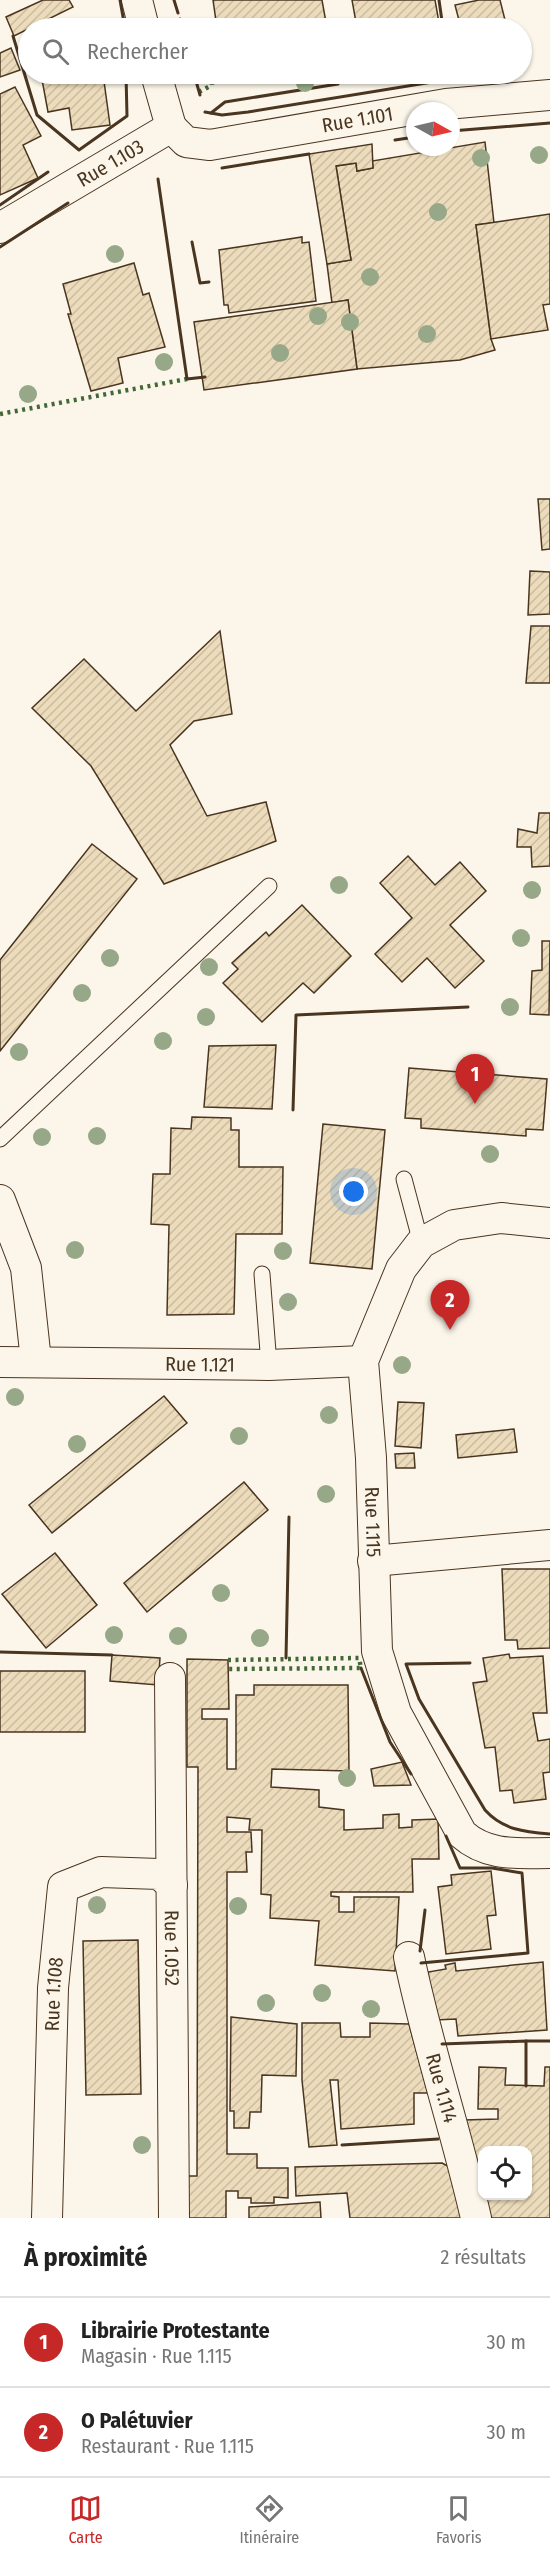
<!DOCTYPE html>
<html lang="fr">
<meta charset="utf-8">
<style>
:root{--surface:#fff;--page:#f2f2f2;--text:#222;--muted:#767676;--line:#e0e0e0;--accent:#c62828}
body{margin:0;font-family:"Fira Sans Condensed",sans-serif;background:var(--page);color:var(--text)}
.controls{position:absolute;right:18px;bottom:18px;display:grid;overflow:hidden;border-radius:12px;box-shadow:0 2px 4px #0004}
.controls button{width:54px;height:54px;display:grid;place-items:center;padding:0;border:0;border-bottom:2px solid var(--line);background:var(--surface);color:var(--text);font:30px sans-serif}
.compass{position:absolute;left:406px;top:102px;width:54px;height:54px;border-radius:50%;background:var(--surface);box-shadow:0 2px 4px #0004;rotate:98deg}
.you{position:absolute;left:354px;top:1192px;width:21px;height:21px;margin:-15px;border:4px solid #fff;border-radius:50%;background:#1a73e8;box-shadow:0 0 0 9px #1a73e833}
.badge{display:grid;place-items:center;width:39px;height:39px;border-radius:50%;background:var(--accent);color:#fff;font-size:20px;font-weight:700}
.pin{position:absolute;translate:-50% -50px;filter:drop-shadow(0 2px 3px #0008)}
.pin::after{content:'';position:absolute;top:32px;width:21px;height:18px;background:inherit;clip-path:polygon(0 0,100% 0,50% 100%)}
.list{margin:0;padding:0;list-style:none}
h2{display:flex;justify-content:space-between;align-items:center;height:78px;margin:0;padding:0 24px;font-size:26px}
h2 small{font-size:20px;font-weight:400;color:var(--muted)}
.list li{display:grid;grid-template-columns:39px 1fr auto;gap:18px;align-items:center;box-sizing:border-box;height:90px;padding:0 24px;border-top:2px solid var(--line)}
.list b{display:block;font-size:22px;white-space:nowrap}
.list p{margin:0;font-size:20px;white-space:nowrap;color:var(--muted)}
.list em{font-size:20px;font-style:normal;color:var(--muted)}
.icon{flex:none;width:33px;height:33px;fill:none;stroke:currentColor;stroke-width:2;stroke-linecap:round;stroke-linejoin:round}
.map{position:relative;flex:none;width:550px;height:2218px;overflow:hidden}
.search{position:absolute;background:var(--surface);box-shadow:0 2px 4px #0004;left:18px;right:18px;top:18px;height:66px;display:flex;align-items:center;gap:15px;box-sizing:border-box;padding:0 21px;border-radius:33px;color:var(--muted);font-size:22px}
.sheet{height:258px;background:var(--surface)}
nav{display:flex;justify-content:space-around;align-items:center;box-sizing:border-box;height:84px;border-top:2px solid var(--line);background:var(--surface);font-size:16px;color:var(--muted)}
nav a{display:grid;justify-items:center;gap:3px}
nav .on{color:var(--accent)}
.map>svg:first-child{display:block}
</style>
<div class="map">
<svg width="550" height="2218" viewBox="0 0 550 2218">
<defs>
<pattern id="building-hatch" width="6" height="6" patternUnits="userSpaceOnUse" patternTransform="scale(1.5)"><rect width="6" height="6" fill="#ecdcbc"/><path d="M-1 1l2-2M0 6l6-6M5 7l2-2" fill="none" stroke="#ccbda1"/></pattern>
</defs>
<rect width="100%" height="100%" fill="#fbf6e9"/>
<g fill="url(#building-hatch)" stroke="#4a3520" stroke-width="1.5">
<polygon points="43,0 69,0 73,7 14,36 6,17"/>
<polygon points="213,0 322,0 327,28 217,28"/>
<polygon points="352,0 435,0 440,28 357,28"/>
<polygon points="479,0 500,0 507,28 461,28 455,5"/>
<polygon points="11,48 20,70 0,77 0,53"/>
<polygon points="41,74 103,74 110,125 72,130 69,108 48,112"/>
<polygon points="364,74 421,74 366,83"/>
<polygon points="15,87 41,136 23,145 38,178 0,195 0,94"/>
<polygon points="485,142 494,223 476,225 491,339 495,350 460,360 357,369 348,300 332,303 327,264 351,260 336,166 356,163 357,171 373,168 372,161"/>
<polygon points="372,144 373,168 357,171 356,163 336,166 351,260 327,264 309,154"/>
<polygon points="550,214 550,304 543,305 548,330 491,339 476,225"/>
<polygon points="302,237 302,243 309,242 316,301 229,313 228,305 224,305 219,250"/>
<polygon points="134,263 143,295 149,293 165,347 118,358 123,383 91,391 68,314 71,314 63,284"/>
<polygon points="348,300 357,369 204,390 194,322"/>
<polygon points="538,499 550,499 550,549 542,550"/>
<polygon points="530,571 550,572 550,614 528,615"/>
<polygon points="531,626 550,626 550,683 526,683"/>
<polygon points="220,631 232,714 194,721 170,745 207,816 266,802 276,841 164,884 91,766 32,708 84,659 136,711"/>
<polygon points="539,813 550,813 550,866 532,867 531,847 517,847 518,829 537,833"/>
<polygon points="92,844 137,879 0,1051 0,960"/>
<polygon points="408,856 435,885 460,862 486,891 450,925 484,961 455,988 427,958 402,982 375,954 412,918 380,883"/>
<polygon points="302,905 351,956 314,993 303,983 262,1022 223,983 238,969 232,963 266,932 269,936"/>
<polygon points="542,941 550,941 549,1015 530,1014 532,971 542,970"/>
<polygon points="276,1045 272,1109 204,1107 209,1046"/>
<polygon points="409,1068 547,1079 543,1130 526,1129 526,1136 421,1128 421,1119 405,1118"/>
<polygon points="192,1117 231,1118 231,1130 239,1130 239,1167 283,1167 282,1234 236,1234 234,1314 167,1315 169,1225 151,1224 153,1174 170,1174 171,1128 191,1129"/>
<polygon points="323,1124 385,1130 372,1269 310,1263"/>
<polygon points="164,1396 187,1423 52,1533 29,1505"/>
<polygon points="398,1402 424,1403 421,1448 395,1446"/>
<polygon points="514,1429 517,1452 458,1458 456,1435"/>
<polygon points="414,1453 415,1468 396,1468 395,1454"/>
<polygon points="244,1482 268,1510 147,1612 124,1583"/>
<polygon points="55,1553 97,1605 46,1648 2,1594"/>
<polygon points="502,1569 550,1569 550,1648 518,1649 517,1640 505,1640"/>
<polygon points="509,1654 510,1658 543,1656 547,1713 533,1713 538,1741 550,1739 550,1772 543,1773 546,1799 514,1803 512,1790 500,1791 495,1747 485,1748 473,1683 487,1681 483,1658"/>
<polygon points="112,1655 160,1658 158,1685 110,1681"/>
<polygon points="187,1659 228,1660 229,1709 202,1709 202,1719 227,1719 227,1769 236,1769 236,1695 254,1695 254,1685 348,1685 349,1771 272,1769 271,1787 319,1790 319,1807 344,1810 344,1830 383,1828 383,1815 399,1814 399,1828 412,1827 412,1820 438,1819 439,1859 412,1859 413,1892 331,1892 331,1896 339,1897 339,1912 354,1912 354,1897 399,1897 395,1971 315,1965 319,1921 270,1918 271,1895 261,1894 262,1830 249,1830 250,1819 227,1817 227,1832 251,1832 252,1852 246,1852 247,1872 227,1872 227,2154 257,2154 257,2168 288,2168 288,2198 274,2197 274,2203 251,2203 251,2198 238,2198 238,2191 226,2191 226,2218 185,2218 185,2176 197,2176 198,1767 187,1767"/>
<rect x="0" y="1671" width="85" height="61"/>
<polygon points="402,1762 411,1785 374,1786 371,1769"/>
<polygon points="491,1871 496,1915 487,1916 491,1949 446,1954 438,1887 452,1885 451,1875"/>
<polygon points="138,1940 141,2094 86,2095 83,1941"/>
<polygon points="543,1962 547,2030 458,2036 456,2019 435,2020 428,1972 446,1969 445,1965 455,1963 456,1971"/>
<polygon points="231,2017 297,2024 296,2076 262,2075 261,2112 250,2112 249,2128 234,2128 234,2111 230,2111"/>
<polygon points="302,2023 340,2023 341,2037 370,2037 370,2023 409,2024 428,2093 414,2093 414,2124 341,2129 338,2080 330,2080 337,2145 309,2147 302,2080"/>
<polygon points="479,2067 506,2068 505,2085 544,2086 545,2067 550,2067 550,2218 491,2218 485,2196 528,2196 528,2150 482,2150 482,2186 464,2120 498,2119 498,2109 478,2109"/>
<polygon points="442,2163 455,2170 463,2218 350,2218 347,2193 296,2196 295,2167"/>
<polygon points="320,2202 321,2218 249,2218 249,2207"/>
</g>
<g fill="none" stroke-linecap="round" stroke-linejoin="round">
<g stroke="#4a3520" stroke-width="17">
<g id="lane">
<polyline points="0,1139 269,886"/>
<polyline points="404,1179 421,1243"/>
<polyline points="262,1274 269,1365"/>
</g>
</g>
<g stroke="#4a3520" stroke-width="32">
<g id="street">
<polyline points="137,0 144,28"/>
<path id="s1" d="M171,127L186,142L210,145L446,104L550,95"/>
<path id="s2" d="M0,228L171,127L156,74"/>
<polyline points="0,1200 26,1268 36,1361"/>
<path id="s3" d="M550,1223L501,1218L454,1225L421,1243L401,1269L363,1361L371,1458L377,1651L396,1713L462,1834C488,1857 518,1853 550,1853"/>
<path id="s4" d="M0,1362L269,1365L363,1361"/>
<polyline points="373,1561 550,1545"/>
<path id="s5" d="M170,1678L174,2218"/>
<path id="s6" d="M409,1957C427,2045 456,2130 476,2218"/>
<path id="s7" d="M47,2218L53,1988L63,1887L101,1872L159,1874L172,1885"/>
</g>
</g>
<use href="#lane" stroke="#fbf6e9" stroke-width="15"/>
<use href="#street" stroke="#fbf6e9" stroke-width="30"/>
<g stroke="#436837" stroke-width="4.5" stroke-dasharray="3 4.5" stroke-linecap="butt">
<polyline points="199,92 212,85 212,74"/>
<polyline points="0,414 187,379"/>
<polyline points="228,1660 359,1658 361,1668 228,1669"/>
</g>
<g stroke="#4a3520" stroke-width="3">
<polyline points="120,0 125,28"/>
<polyline points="174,0 178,13"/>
<polyline points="439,0 443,28"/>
<polyline points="180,19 182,28"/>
<polyline points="13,36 37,115 79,150 127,116 126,74"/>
<polyline points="194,74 200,95"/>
<polyline points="205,112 222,115 248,112 451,79 450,74"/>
<polyline points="211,113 225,102 338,84"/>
<polyline points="451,131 550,123"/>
<polyline points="395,140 415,137"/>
<polyline points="222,168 309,154"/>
<polyline points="158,179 187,379 205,377"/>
<polyline points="0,205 48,172"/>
<polyline points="192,242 200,283 209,282"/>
<polyline points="0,247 68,203"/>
<polyline points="293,1110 296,1015 468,1007"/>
<polyline points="0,1652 112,1655"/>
<polyline points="286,1658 289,1517"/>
<path d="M470,1663L406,1664L419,1699L485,1810C503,1830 525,1832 550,1834"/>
<polyline points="361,1668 390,1742 411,1774"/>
<polyline points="420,1951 425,1910"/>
<polyline points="421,1963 528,1953 522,1873 492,1868 460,1868 446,1836"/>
<polyline points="526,2041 550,2041"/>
<polyline points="442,2044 526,2041 526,2086"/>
<polyline points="342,2145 438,2139"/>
</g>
</g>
<g fill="#96a887">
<circle cx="305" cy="83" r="9"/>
<circle cx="539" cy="155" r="9"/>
<circle cx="481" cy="158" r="9"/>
<circle cx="438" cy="212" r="9"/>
<circle cx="115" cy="254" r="9"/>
<circle cx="370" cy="277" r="9"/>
<circle cx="318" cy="316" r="9"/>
<circle cx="350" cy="322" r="9"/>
<circle cx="427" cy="334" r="9"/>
<circle cx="280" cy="353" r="9"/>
<circle cx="164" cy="362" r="9"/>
<circle cx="28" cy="394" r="9"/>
<circle cx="339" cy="885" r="9"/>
<circle cx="532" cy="890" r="9"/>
<circle cx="521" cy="938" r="9"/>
<circle cx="110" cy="958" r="9"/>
<circle cx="209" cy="967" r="9"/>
<circle cx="82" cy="993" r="9"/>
<circle cx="510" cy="1007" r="9"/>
<circle cx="206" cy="1017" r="9"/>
<circle cx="163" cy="1041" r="9"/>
<circle cx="19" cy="1052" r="9"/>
<circle cx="97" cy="1136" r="9"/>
<circle cx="42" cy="1137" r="9"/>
<circle cx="490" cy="1154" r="9"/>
<circle cx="75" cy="1250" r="9"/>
<circle cx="283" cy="1251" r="9"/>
<circle cx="288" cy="1302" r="9"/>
<circle cx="402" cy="1365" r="9"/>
<circle cx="15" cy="1397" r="9"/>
<circle cx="329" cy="1415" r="9"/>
<circle cx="239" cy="1436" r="9"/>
<circle cx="77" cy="1444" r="9"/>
<circle cx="326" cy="1494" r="9"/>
<circle cx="221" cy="1593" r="9"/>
<circle cx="114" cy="1635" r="9"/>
<circle cx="178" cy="1636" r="9"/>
<circle cx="260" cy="1638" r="9"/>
<circle cx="347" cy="1778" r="9"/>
<circle cx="97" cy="1905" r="9"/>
<circle cx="238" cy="1906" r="9"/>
<circle cx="322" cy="1993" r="9"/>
<circle cx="266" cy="2003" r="9"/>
<circle cx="371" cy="2009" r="9"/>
<circle cx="142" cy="2145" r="9"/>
</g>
<g text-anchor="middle" stroke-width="4.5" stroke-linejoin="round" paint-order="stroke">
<g font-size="20" fill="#4a3520" stroke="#fbf6e9">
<text dy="7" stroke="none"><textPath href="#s1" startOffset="195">Rue 1.101</textPath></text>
<text dy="7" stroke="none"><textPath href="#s2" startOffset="128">Rue 1.103</textPath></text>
<text dy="7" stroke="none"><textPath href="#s4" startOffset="200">Rue 1.121</textPath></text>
<text dy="7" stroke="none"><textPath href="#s3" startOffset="428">Rue 1.115</textPath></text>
<text dy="7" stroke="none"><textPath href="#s5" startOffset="270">Rue 1.052</textPath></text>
<text dy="7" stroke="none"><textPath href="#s7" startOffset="224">Rue 1.108</textPath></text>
<text dy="7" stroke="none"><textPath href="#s6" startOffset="135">Rue 1.114</textPath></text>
</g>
</g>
</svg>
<div class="controls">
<button><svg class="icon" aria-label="locate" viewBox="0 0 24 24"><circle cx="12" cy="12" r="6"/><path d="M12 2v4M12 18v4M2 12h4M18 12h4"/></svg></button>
</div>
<svg class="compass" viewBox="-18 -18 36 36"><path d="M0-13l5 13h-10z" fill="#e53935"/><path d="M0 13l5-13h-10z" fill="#767676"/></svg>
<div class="you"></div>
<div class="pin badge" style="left:475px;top:1104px">1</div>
<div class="pin badge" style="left:450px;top:1330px">2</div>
<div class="search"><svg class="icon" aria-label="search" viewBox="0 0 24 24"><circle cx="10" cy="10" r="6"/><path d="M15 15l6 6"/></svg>Rechercher</div>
</div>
<section class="sheet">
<h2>À proximité<small>2 résultats</small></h2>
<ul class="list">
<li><span class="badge">1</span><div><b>Librairie Protestante</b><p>Magasin · Rue 1.115</p></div><em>30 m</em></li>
<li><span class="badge">2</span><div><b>O Palétuvier</b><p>Restaurant · Rue 1.115</p></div><em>30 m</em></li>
</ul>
</section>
<nav>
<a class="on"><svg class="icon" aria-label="map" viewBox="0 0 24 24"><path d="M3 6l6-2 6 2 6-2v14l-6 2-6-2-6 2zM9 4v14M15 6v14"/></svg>Carte</a>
<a><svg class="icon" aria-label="directions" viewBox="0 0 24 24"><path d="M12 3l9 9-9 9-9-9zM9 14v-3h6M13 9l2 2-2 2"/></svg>Itinéraire</a>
<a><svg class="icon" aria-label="saved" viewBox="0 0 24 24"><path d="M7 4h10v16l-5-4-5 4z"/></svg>Favoris</a>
</nav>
